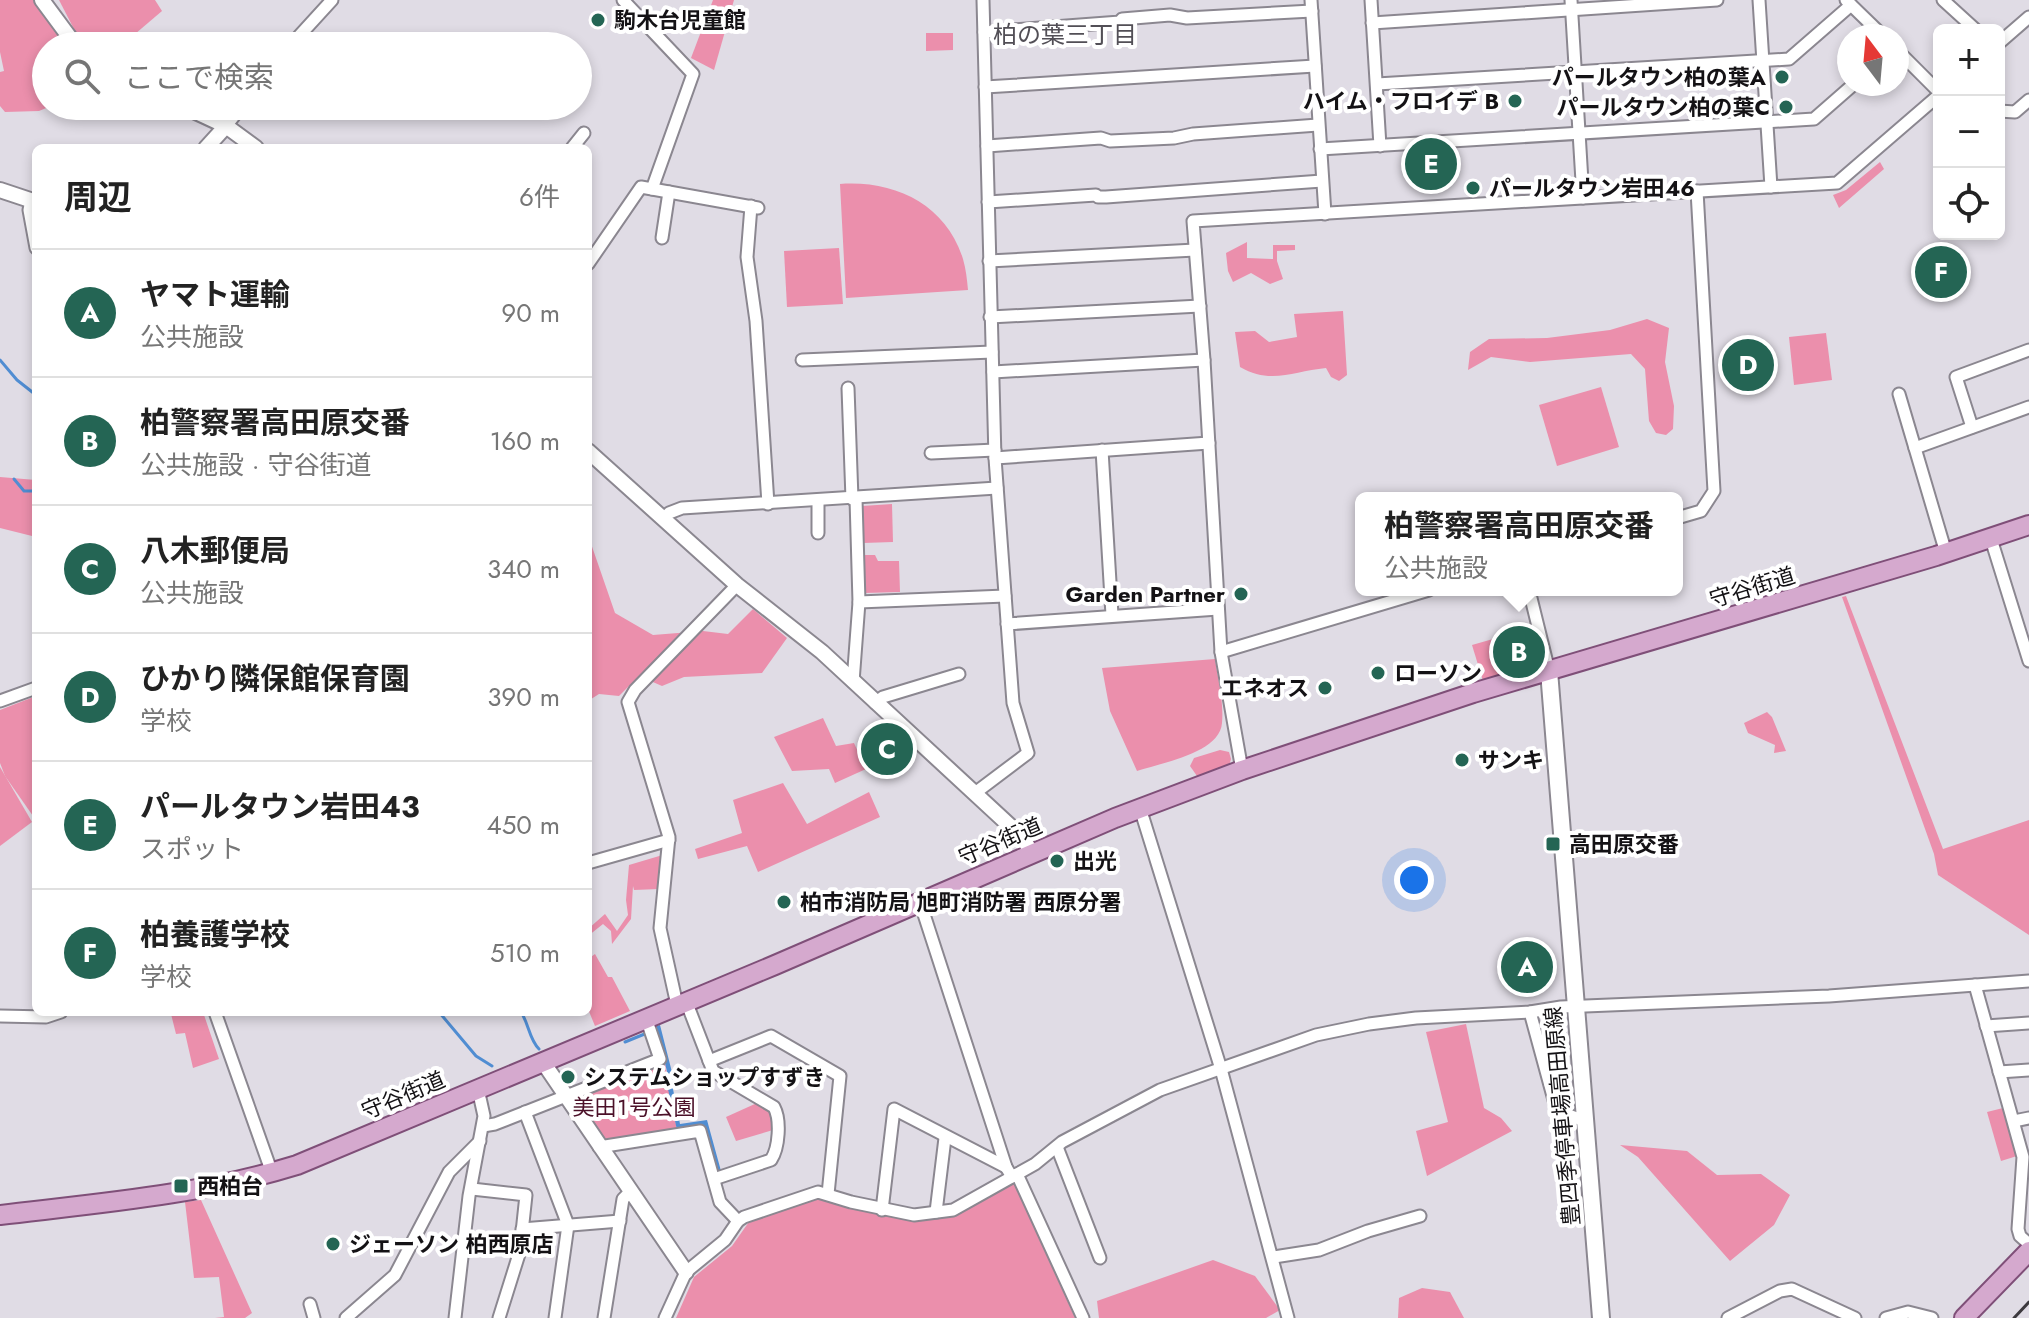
<!DOCTYPE html>
<html lang="ja">
<meta charset="utf-8">
<style>
:root{--surface:#fff;--page:#f6f6f6;--text:#222;--muted:#767676;--line:#e0e0e0;--accent:#246554}
body{margin:0;font-family:Jost,"Noto Sans JP",sans-serif;background:var(--page);color:var(--text)}
.controls{position:absolute;right:24px;top:24px;display:grid;overflow:hidden;border-radius:12px;box-shadow:0 4px 12px #0003}
.controls button{width:72px;height:72px;display:grid;place-items:center;padding:0;border:0;border-bottom:2px solid var(--line);background:var(--surface);color:var(--text);font:40px sans-serif}
.compass{position:absolute;left:1837px;top:24px;width:72px;height:72px;border-radius:50%;background:var(--surface);box-shadow:0 4px 12px #0003;rotate:344deg}
.you{position:absolute;left:1414px;top:880px;width:28px;height:28px;margin:-20px;border:6px solid #fff;border-radius:50%;background:#1a73e8;box-shadow:0 0 0 12px #1a73e833}
.badge{display:grid;place-items:center;width:52px;height:52px;border-radius:50%;background:var(--accent);color:#fff;font-size:26px;font-weight:700}
.pin{position:absolute;translate:-50% -50%;border:4px solid #fff;box-shadow:0 2px 8px #0006}
.popup{position:absolute;left:1355px;top:492px;width:328px;height:104px;box-sizing:border-box;display:grid;place-content:center;border-radius:12px;background:var(--surface);filter:drop-shadow(0 2px 6px #0005);font-size:26px;white-space:nowrap;color:var(--muted)}
.popup b{font-size:30px;color:var(--text)}
.popup::after{content:'';position:absolute;left:50%;top:100%;margin-left:-16px;border:16px solid transparent;border-top-color:var(--surface)}
.list{margin:0;padding:0;list-style:none}
h2{display:flex;justify-content:space-between;align-items:center;height:104px;margin:0;padding:0 32px;font-size:34px}
h2 small{font-size:26px;font-weight:400;color:var(--muted)}
.list li{display:grid;grid-template-columns:52px 1fr auto;gap:24px;align-items:center;box-sizing:border-box;height:128px;padding:0 32px;border-top:2px solid var(--line)}
.list b{display:block;font-size:30px;white-space:nowrap}
.list p{margin:0;font-size:26px;white-space:nowrap;color:var(--muted)}
.list em{font-size:26px;font-style:normal;color:var(--muted)}
.icon{flex:none;width:44px;height:44px;fill:none;stroke:currentColor;stroke-width:2;stroke-linecap:round;stroke-linejoin:round}
.map{position:relative;flex:none;width:2029px;height:1318px;overflow:hidden}
.search{position:absolute;background:var(--surface);box-shadow:0 4px 12px #0003;left:32px;top:32px;width:560px;height:88px;display:flex;align-items:center;gap:20px;box-sizing:border-box;padding:0 28px;border-radius:44px;color:var(--muted);font-size:30px}
.panel{position:absolute;background:var(--surface);box-shadow:0 4px 12px #0003;left:32px;top:144px;width:560px;height:872px;border-radius:12px}
.map>svg:first-child{display:block}
</style>
<div class="map">
<svg width="2029" height="1318" viewBox="0 0 2029 1318">
<rect width="100%" height="100%" fill="#e0dce5"/>
<g fill="#eb8fac">
<polygon points="0,0 34,0 69,46 46,46 46,106 51,106 39,111 5,112 0,106 0,72 4,71 0,52"/>
<polygon points="59,0 155,0 162,11 135,34 93,46 75,31"/>
<polygon points="713,0 734,0 714,70 691,58"/>
<polygon points="926,33 953,33 953,50 926,51"/>
<polygon points="1880,162 1884,169 1839,208 1833,195 1846,190"/>
<path d="M840,184C894,180 946,204 963,259C966,269 967,280 968,290L846,298Z"/>
<polygon points="1247,242 1247,258 1273,259 1273,245 1295,245 1295,250 1277,251 1277,261 1283,279 1270,284 1251,273 1233,282 1228,271 1226,253"/>
<polygon points="839,248 843,304 787,307 784,251"/>
<path d="M1343,311L1347,375L1339,381L1331,377L1326,368C1294,371 1271,385 1240,367L1235,332L1255,331L1269,342L1297,337L1294,314Z"/>
<polygon points="1647,319 1669,328 1665,362 1674,406 1673,429 1666,435 1656,433 1649,421 1645,369 1631,354 1530,362 1491,357 1468,370 1470,352 1489,339 1547,338 1610,330"/>
<polygon points="1826,333 1832,380 1794,385 1789,337"/>
<polygon points="1601,387 1619,447 1557,466 1539,405"/>
<polygon points="0,477 36,480 36,537 0,528"/>
<polygon points="892,504 893,542 863,543 862,506"/>
<polygon points="588,535 615,613 653,635 703,631 728,634 753,609 787,638 762,673 684,677 662,686 639,676 619,696 599,694 588,701"/>
<polygon points="863,555 875,555 878,561 899,561 900,592 864,593"/>
<polygon points="1846,596 1943,849 2029,820 2029,935 1938,875 1934,854 1842,597"/>
<polygon points="1500,637 1510,673 1483,681 1472,645"/>
<path d="M1215,659C1218,680 1224,702 1222,723C1220,753 1161,763 1137,771L1110,711L1102,668Z"/>
<polygon points="36,696 36,814 33,816 5,776 0,763 0,710"/>
<polygon points="1767,712 1772,717 1786,751 1774,753 1775,745 1748,733 1744,723"/>
<polygon points="823,718 836,746 854,743 866,769 835,783 829,769 792,771 774,737"/>
<polygon points="1220,750 1229,752 1231,759 1229,766 1197,776 1190,766 1194,758"/>
<polygon points="0,767 32,822 0,846"/>
<polygon points="783,783 807,824 869,792 880,817 758,872 747,846 698,859 695,849 742,833 733,800"/>
<polygon points="666,854 659,889 634,890 633,886 631,919 612,944 611,931 603,924 588,936 588,929 605,914 617,931 628,915 626,900 629,865"/>
<polygon points="595,954 608,977 612,977 630,1011 595,1026 588,1009 588,959"/>
<polygon points="178,1012 203,1012 219,1059 193,1068 185,1033 176,1034 171,1014"/>
<polygon points="1466,1024 1484,1108 1501,1118 1512,1131 1427,1176 1416,1131 1448,1122 1426,1032"/>
<polygon points="665,1063 677,1130 607,1141 601,1139 576,1103 579,1097"/>
<polygon points="757,1103 772,1111 773,1130 736,1141 726,1117"/>
<polygon points="2003,1108 2017,1156 2001,1161 1987,1112"/>
<polygon points="1620,1145 1687,1151 1717,1175 1761,1174 1790,1195 1774,1225 1730,1261 1638,1157"/>
<polygon points="1014,1182 1075,1318 676,1318 694,1277 732,1246 751,1219 819,1197 878,1213 914,1219"/>
<polygon points="201,1200 252,1313 245,1318 215,1318 224,1317 219,1277 194,1278 185,1202"/>
<polygon points="1213,1260 1255,1276 1280,1310 1266,1318 1099,1318 1097,1301"/>
<polygon points="1422,1288 1450,1292 1464,1318 1398,1318 1399,1298"/>
</g>
<polygon fill="#508dd2" points="660,1025 675,1084 673,1089 680,1124 707,1120 721,1171 716,1169 704,1126 677,1130 668,1089 670,1084 656,1026"/>
<g fill="none" stroke-linecap="round" stroke-linejoin="round">
<g stroke="#508dd2" stroke-width="3">
<polyline points="0,360 17,380 36,395"/>
<polyline points="14,479 24,491 36,491"/>
<polyline points="439,1012 476,1056 492,1066"/>
<path d="M521,1012C529,1024 529,1039 539,1049"/>
<polyline points="625,1042 647,1033"/>
</g>
<g stroke="#8b8790" stroke-width="15">
<g id="minor">
<polyline points="623,0 693,74 652,189"/>
<polyline points="1311,0 1325,214"/>
<polyline points="1371,0 1380,146"/>
<polyline points="1571,0 1583,198"/>
<polyline points="1759,0 1771,187"/>
<polyline points="1846,0 1883,36"/>
<polyline points="1943,0 1976,30"/>
<polyline points="1372,23 1717,0"/>
<polyline points="984,32 1120,22 1122,19 1170,15 1187,18 1312,11"/>
<polyline points="1999,43 2029,17"/>
<polyline points="290,46 332,0"/>
<polyline points="1897,50 1939,92"/>
<polyline points="1377,84 1789,59 1851,5"/>
<polyline points="985,87 1315,66"/>
<polyline points="1999,111 2015,112 2029,100"/>
<polyline points="226,126 242,106"/>
<polyline points="987,146 1101,138 1110,141 1174,138 1193,134 1318,125"/>
<polyline points="572,148 584,133"/>
<polyline points="1320,149 1814,119 1854,84"/>
<polyline points="31,200 29,210 36,248"/>
<polyline points="988,202 1096,195 1098,197 1106,197 1322,181"/>
<polyline points="751,206 747,257 756,321 768,504"/>
<polyline points="662,238 669,192"/>
<polyline points="989,261 1195,250"/>
<polyline points="588,264 641,187 758,208"/>
<polyline points="990,317 1200,306"/>
<polyline points="802,360 992,352"/>
<polyline points="993,372 1204,360"/>
<polyline points="848,388 852,499"/>
<polyline points="1899,394 1946,553"/>
<polyline points="1972,427 1956,377 2029,350"/>
<polyline points="1915,448 2029,407"/>
<polyline points="1102,450 1112,615"/>
<polyline points="931,453 995,450"/>
<polyline points="995,458 1209,443"/>
<polyline points="818,501 818,533"/>
<polyline points="1677,518 1701,511 1714,491 1697,191"/>
<polyline points="664,519 669,513 682,508 997,488"/>
<polyline points="1991,539 2029,661"/>
<polyline points="1529,590 1549,671"/>
<polyline points="859,602 1005,596"/>
<polyline points="1007,624 1218,609"/>
<polyline points="1221,652 1429,590"/>
<polyline points="853,682 859,602 856,499"/>
<polyline points="0,701 36,688"/>
<polyline points="875,703 883,697 959,674"/>
<polyline points="1242,770 1221,652 1204,360 1193,221 1837,183 1939,95"/>
<polyline points="975,793 1028,753 1013,703 995,458 983,0"/>
<polyline points="1140,808 1221,1069 1288,1318"/>
<polyline points="588,863 669,840"/>
<polyline points="920,902 1006,1167 1012,1177"/>
<polyline points="1975,985 2023,1157 2018,1229 2020,1236 2029,1244"/>
<path d="M686,1001L713,1071L774,1107C781,1120 779,1148 771,1160L714,1179"/>
<polyline points="677,1005 660,928 669,837 628,702 635,690 737,585"/>
<polyline points="215,1012 272,1173"/>
<polyline points="1530,1012 1557,1111 1585,1121"/>
<polyline points="0,1016 46,1017 61,1012"/>
<polyline points="1986,1026 2029,1023"/>
<polyline points="709,1061 771,1036 840,1076 828,1194"/>
<polyline points="1999,1072 2029,1070"/>
<polyline points="525,1112 568,1225 555,1318"/>
<polyline points="2014,1121 2029,1118"/>
<polyline points="483,1126 495,1124 660,1059 646,1018"/>
<polyline points="599,1147 700,1131 720,1202 738,1221"/>
<polyline points="1057,1147 1100,1258"/>
<polyline points="1017,1174 1083,1318"/>
<polyline points="472,1189 526,1195 520,1251 499,1318"/>
<polyline points="882,1210 894,1109 1006,1167"/>
<polyline points="936,1212 945,1138"/>
<polyline points="522,1229 620,1221"/>
<polyline points="1274,1257 1319,1250 1368,1231 1420,1216"/>
<polyline points="310,1304 314,1318"/>
<polyline points="346,1318 395,1275 449,1172 480,1141"/>
<polyline points="455,1318 469,1196 484,1116 478,1089"/>
<polyline points="604,1318 623,1199 630,1192"/>
<polyline points="665,1318 686,1272 725,1240 738,1221 744,1217 818,1192 851,1202 914,1215 953,1210 1035,1164 1062,1142 1160,1090 1316,1035 1369,1024 1416,1018 1530,1012 1561,1007 1829,996 2029,981"/>
<polyline points="1728,1318 1780,1291 1792,1289 1855,1318"/>
<polyline points="1886,1318 1908,1312 1932,1318"/>
</g>
</g>
<g stroke="#8b8790" stroke-width="18">
<g id="tertiary">
<polyline points="42,0 76,46"/>
<polyline points="183,106 226,126 256,148"/>
<polyline points="206,148 226,126"/>
<polyline points="0,190 36,202"/>
<polyline points="588,451 737,585 822,652 1022,837 1032,853"/>
<polyline points="543,1062 686,1272"/>
</g>
</g>
<g stroke="#8b8790" stroke-width="20">
<polyline id="secondary" points="1549,671 1601,1318"/>
</g>
<g stroke="#7f4f78" stroke-width="22">
<g id="primary">
<path d="M0,1215C101,1203 200,1195 297,1165L775,965L1115,818L1242,770L1473,693L1936,556L2029,525"/>
<polyline points="1964,1318 2029,1251"/>
</g>
</g>
<use href="#minor" stroke="#fff" stroke-width="11"/>
<use href="#tertiary" stroke="#fff" stroke-width="14"/>
<use href="#secondary" stroke="#fff" stroke-width="16"/>
<use href="#primary" stroke="#d5a9ce" stroke-width="18"/>
<polyline stroke="#3c393e" stroke-width="3" points="2014,1318 2029,1302"/>
</g>
<g fill="#246554" stroke="#fff" stroke-width="3">
<circle cx="598" cy="20" r="8"/>
<circle cx="1782" cy="77" r="8"/>
<circle cx="1515" cy="101" r="8"/>
<circle cx="1786" cy="107" r="8"/>
<circle cx="1473" cy="188" r="8"/>
<circle cx="1241" cy="594" r="8"/>
<circle cx="1378" cy="673" r="8"/>
<circle cx="1325" cy="688" r="8"/>
<circle cx="1462" cy="760" r="8"/>
<rect x="1545" y="836" width="16" height="16" rx="4"/>
<circle cx="1057" cy="861" r="8"/>
<circle cx="784" cy="902" r="8"/>
<circle cx="568" cy="1077" r="8"/>
<rect x="173" y="1178" width="16" height="16" rx="4"/>
<circle cx="333" cy="1244" r="8"/>
</g>
<g text-anchor="middle" stroke-width="8" stroke-linejoin="round" paint-order="stroke">
<g font-size="22" font-weight="bold" fill="#141215" stroke="#fff" text-anchor="start">
<text x="614" y="28">駒木台児童館</text>
<text x="1766" y="85" text-anchor="end">パールタウン柏の葉A</text>
<text x="1499" y="109" text-anchor="end">ハイム・フロイデ B</text>
<text x="1770" y="115" text-anchor="end">パールタウン柏の葉C</text>
<text x="1489" y="196">パールタウン岩田46</text>
<text x="1225" y="602" text-anchor="end">Garden Partner</text>
<text x="1394" y="681">ローソン</text>
<text x="1309" y="696" text-anchor="end">エネオス</text>
<text x="1478" y="768">サンキ</text>
<text x="1569" y="852">高田原交番</text>
<text x="1073" y="869">出光</text>
<text x="800" y="910">柏市消防局 旭町消防署 西原分署</text>
<text x="584" y="1085">システムショップすずき</text>
<text x="197" y="1194">西柏台</text>
<text x="349" y="1252">ジェーソン 柏西原店</text>
</g>
<g font-size="22" fill="#141215" stroke="#fff">
<text transform="translate(1752 587) rotate(-17)" y="8">守谷街道</text>
<text transform="translate(1000 841) rotate(-23)" y="8">守谷街道</text>
<text transform="translate(403 1095) rotate(-23)" y="8">守谷街道</text>
<text transform="translate(1562 1116) rotate(-95)" y="8">豊四季停車場高田原線</text>
</g>
<g font-size="22" fill="#4b1028" stroke="#fff">
<text x="634" y="1115">美田１号公園</text>
</g>
<g font-size="24" fill="#524f56" stroke="#fff">
<text x="1065" y="43">柏の葉三丁目</text>
</g>
</g>
</svg>
<div class="controls">
<button>+</button>
<button>−</button>
<button><svg class="icon" aria-label="locate" viewBox="0 0 24 24"><circle cx="12" cy="12" r="6"/><path d="M12 2v4M12 18v4M2 12h4M18 12h4"/></svg></button>
</div>
<svg class="compass" viewBox="-18 -18 36 36"><path d="M0-13l5 13h-10z" fill="#e53935"/><path d="M0 13l5-13h-10z" fill="#767676"/></svg>
<div class="you"></div>
<div class="pin badge" style="left:1527px;top:967px">A</div>
<div class="pin badge" style="left:1519px;top:652px">B</div>
<div class="popup"><b>柏警察署高田原交番</b>公共施設</div>
<div class="pin badge" style="left:887px;top:749px">C</div>
<div class="pin badge" style="left:1748px;top:365px">D</div>
<div class="pin badge" style="left:1431px;top:164px">E</div>
<div class="pin badge" style="left:1941px;top:272px">F</div>
<div class="search"><svg class="icon" aria-label="search" viewBox="0 0 24 24"><circle cx="10" cy="10" r="6"/><path d="M15 15l6 6"/></svg>ここで検索</div>
<section class="panel">
<h2>周辺<small>6件</small></h2>
<ul class="list">
<li><span class="badge">A</span><div><b>ヤマト運輸</b><p>公共施設</p></div><em>90 m</em></li>
<li><span class="badge">B</span><div><b>柏警察署高田原交番</b><p>公共施設 · 守谷街道</p></div><em>160 m</em></li>
<li><span class="badge">C</span><div><b>八木郵便局</b><p>公共施設</p></div><em>340 m</em></li>
<li><span class="badge">D</span><div><b>ひかり隣保館保育園</b><p>学校</p></div><em>390 m</em></li>
<li><span class="badge">E</span><div><b>パールタウン岩田43</b><p>スポット</p></div><em>450 m</em></li>
<li><span class="badge">F</span><div><b>柏養護学校</b><p>学校</p></div><em>510 m</em></li>
</ul>
</section>
</div>
